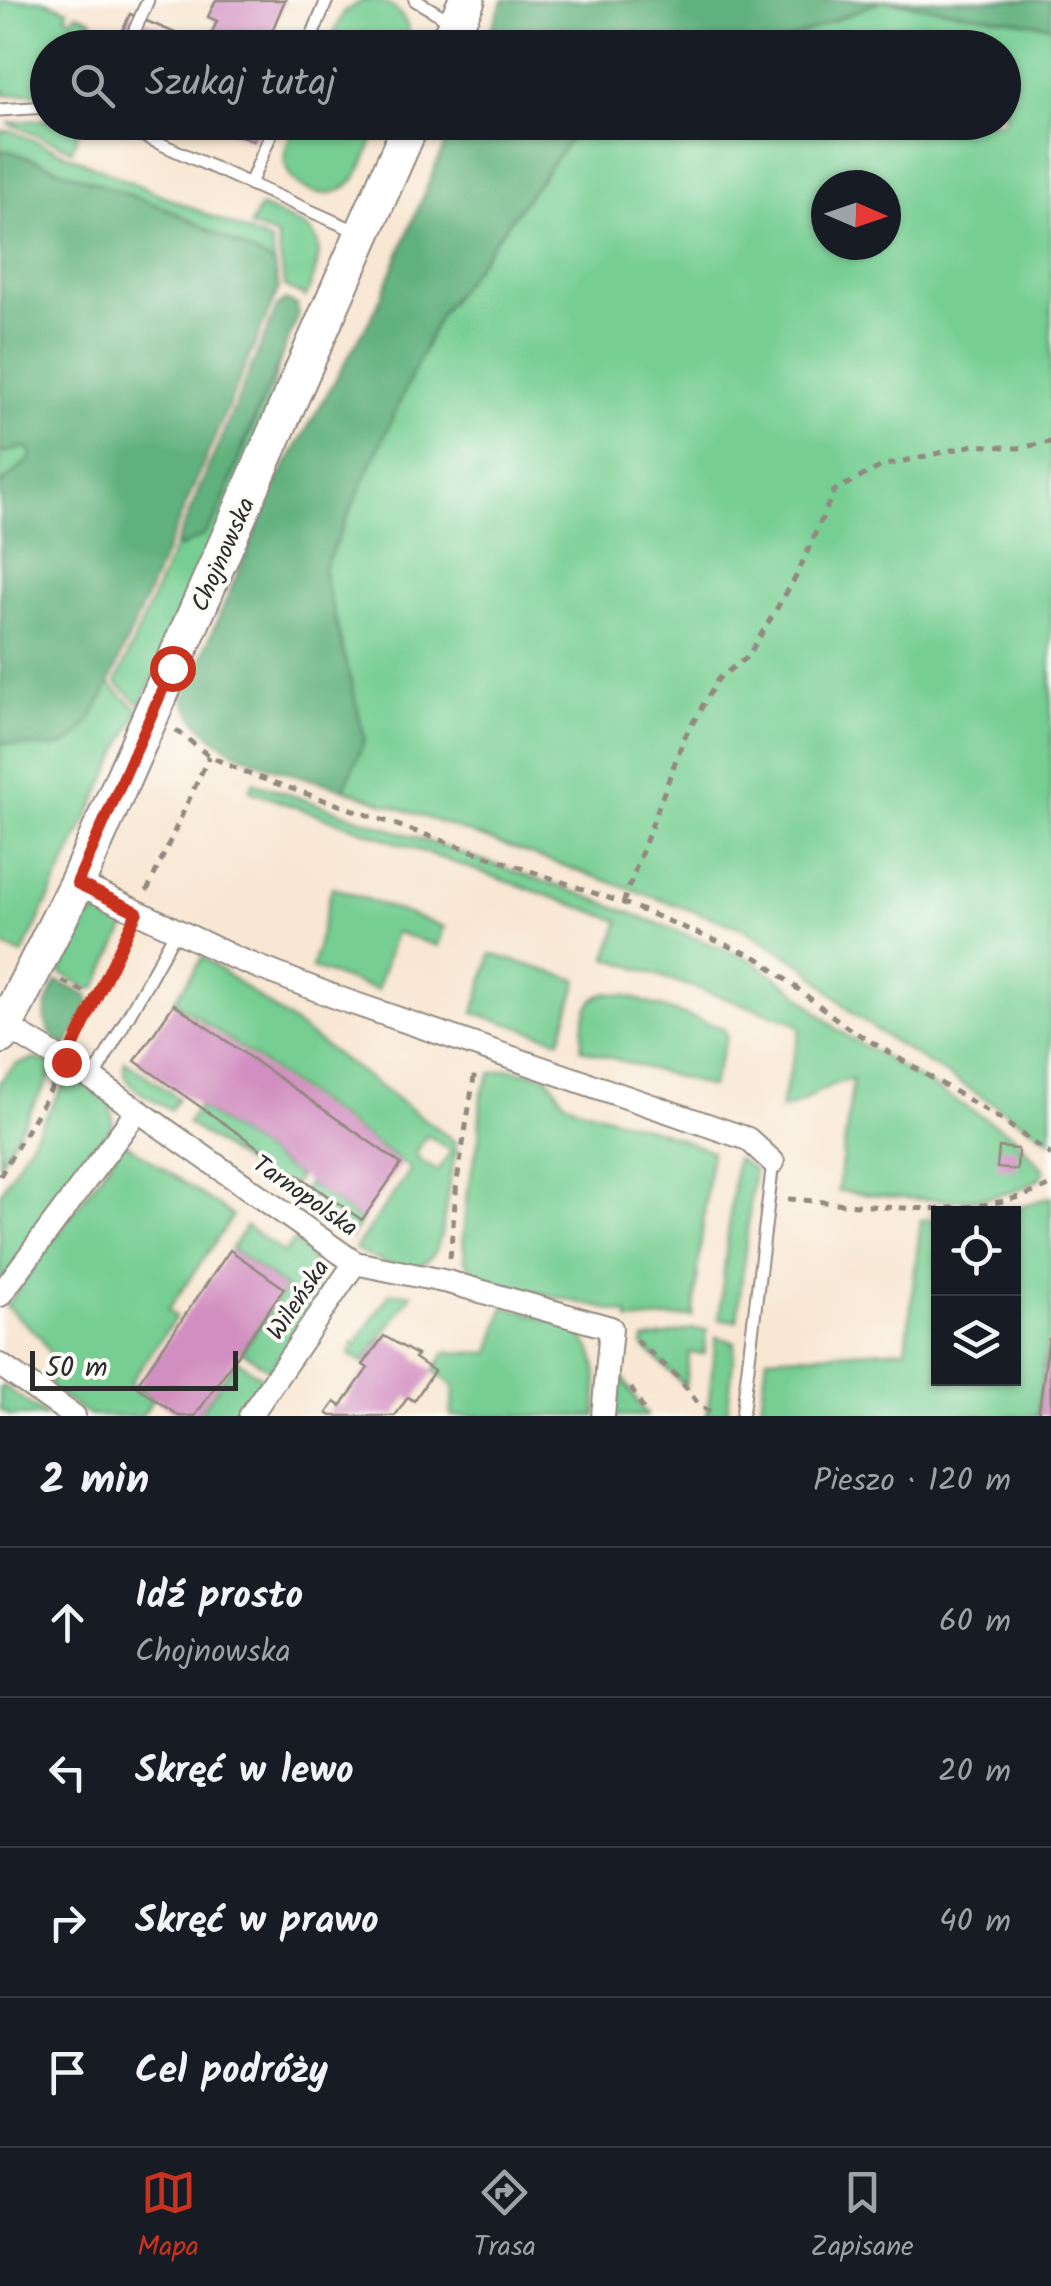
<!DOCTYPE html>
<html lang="pl">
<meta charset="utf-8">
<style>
:root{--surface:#171b24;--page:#20242c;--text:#f1f3f6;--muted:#9ea1a6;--line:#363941;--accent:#c8321e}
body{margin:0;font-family:Kalam,sans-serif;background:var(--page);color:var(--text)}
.controls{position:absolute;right:30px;bottom:30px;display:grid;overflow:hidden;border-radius:0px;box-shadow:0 2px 8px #0004}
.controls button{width:90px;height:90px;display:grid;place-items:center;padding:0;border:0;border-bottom:2px solid var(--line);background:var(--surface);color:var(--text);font:50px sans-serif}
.compass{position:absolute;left:811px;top:170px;width:90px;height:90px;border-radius:50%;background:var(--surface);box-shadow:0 2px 8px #0004;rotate:92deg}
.scale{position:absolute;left:30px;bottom:25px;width:208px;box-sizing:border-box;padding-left:10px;border:5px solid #2b2b2b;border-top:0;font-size:28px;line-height:35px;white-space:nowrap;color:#2b2b2b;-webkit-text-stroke:8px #fdfcf7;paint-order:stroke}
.stop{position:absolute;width:30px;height:30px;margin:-22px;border:8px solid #c8321e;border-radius:50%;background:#fff}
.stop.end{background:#c8321e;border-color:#fff;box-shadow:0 2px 10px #0008}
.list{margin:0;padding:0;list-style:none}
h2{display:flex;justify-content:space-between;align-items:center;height:130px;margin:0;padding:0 40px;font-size:42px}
h2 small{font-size:32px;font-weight:400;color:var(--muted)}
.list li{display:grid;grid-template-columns:65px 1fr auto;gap:30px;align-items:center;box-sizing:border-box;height:150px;padding:0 40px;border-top:2px solid var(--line)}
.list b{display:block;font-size:38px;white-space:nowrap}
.list p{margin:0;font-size:32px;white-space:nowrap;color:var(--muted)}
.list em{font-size:32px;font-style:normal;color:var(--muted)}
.icon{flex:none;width:55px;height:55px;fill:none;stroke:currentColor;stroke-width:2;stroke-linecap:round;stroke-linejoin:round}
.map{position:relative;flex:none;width:1051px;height:1416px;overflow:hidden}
.search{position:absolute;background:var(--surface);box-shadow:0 2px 8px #0004;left:30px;right:30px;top:30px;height:110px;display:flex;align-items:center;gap:25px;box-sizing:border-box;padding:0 35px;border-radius:55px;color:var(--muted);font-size:38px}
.sheet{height:730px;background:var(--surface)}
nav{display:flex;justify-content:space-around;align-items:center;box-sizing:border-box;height:140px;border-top:2px solid var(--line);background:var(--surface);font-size:28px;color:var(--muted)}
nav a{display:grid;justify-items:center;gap:5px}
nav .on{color:var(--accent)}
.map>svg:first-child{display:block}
</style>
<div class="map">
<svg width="1051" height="1416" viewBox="0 0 1051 1416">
<rect width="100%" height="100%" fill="#fdfcf7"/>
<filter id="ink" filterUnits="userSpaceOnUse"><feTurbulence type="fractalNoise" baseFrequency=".01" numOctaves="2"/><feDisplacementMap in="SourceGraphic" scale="20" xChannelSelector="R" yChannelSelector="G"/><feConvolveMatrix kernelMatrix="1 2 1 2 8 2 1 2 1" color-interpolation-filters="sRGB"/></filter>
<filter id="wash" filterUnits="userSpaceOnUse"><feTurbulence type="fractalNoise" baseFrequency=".0048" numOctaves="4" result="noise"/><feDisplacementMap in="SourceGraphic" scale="40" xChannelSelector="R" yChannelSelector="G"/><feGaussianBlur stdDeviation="2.25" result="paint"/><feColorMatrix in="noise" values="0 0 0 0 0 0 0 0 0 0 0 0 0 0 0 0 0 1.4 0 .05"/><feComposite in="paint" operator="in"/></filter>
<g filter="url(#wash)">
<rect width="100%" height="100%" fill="#f8e7d3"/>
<g fill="#76ce93" stroke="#507c5f" stroke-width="2.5" fill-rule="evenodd">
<polygon points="0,0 45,0 68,10 66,16 73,19 76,13 93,20 82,43 90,47 48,48 47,93 0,95 5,91 0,90"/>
<path d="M364,0C394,0 410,17 411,47H327L344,12Z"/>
<path d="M882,0L1051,26V1140L880,1033L850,1011L805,966L742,928L344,789L365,739L323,570L439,316L577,130L594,122H1004V48L771,47ZM826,185H886V245H826Z"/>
<polygon points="47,119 48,122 59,123 79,131 72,150 8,123"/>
<path d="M303,123H380C371,142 364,173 347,186C325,203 288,189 285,161C284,147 291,135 296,123Z"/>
<polygon points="0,131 12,131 271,242 275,264 168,209 10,151 0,151"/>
<path d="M260,207C319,232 332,232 306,297L285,287L277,237L250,226Z"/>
<polygon points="282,354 260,434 141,705 116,683 177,541 176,546 204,535 218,514"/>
<polygon points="26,447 32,453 30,459 0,485 0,453"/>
<polygon points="109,684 139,710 22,955 0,944 0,743 56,747 93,714"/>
<path d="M253,782L587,896L750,959L793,989L836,1029L1013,1135L1044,1170L1043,1175C1003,1214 890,1197 838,1191L853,1080C820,1083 804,1107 780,1109L801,1028L792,1021L607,958L620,921L250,791Z"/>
<polygon points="332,887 444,927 438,946 395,932 377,990 312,968"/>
<polygon points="106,909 130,919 96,988 90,989 60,973 90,916"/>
<polygon points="491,954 578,980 560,1040 474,1013"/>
<path d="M203,957L454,1141L457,1150C434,1217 462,1305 355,1249L411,1169L174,1001ZM427,1135L451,1151L438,1171L419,1160L416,1151Z"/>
<path d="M606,993L624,995L723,1028L727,1036L711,1087L581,1049C584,1027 581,999 606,993Z"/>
<polygon points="34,1059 52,1063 54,1070 0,1163 0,1081 16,1064"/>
<path d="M125,1061L178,1098L170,1110C152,1099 117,1086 125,1061Z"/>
<polygon points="510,1069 547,1076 563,1099 574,1106 659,1131 711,1151 693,1316 628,1321 628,1314 484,1280 472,1270 465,1260 463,1237 467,1192 479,1139 481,1095 491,1073"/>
<polygon points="70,1075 111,1104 113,1124 0,1284 0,1193"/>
<polygon points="198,1106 299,1177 287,1193 187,1123"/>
<polygon points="124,1142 233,1216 168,1310 176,1317 130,1383 153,1399 142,1416 90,1416 50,1388 54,1361 41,1338 6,1306"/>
<polygon points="736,1158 754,1170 737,1321 719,1319"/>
<polygon points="308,1183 361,1221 350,1238 297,1200"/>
<polygon points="1051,1197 1051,1317 1037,1416 760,1416 767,1357 906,1349 921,1220 938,1219 938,1378 1014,1378 1014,1214 999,1213"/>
<path d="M246,1226L284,1253L293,1241C348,1280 296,1330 270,1370L242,1351L286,1288L231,1249Z"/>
<polygon points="390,1293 412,1294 363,1363 349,1354"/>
<path d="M504,1306C581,1330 602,1326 596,1416H451L454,1386L434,1371L446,1352L490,1353Z"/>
<polygon points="693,1329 707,1330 704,1354 689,1353 685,1386 643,1346 644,1340"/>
<polygon points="716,1337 735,1342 727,1416 707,1416"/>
<polygon points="237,1360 264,1379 239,1416 197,1416"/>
<polygon points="621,1375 647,1416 613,1416"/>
<polygon points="4,1386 47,1416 10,1416 0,1409 0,1388"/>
</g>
<g fill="#60b17d" stroke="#466e54" stroke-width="2.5">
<polygon points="503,0 1051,0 1051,26 883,0 771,47 484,47"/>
<path d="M454,122L594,123L577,130L439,316L323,570L365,739L344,789C291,772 205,758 184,698L278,479L376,309Z"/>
<path d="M0,151H10L168,209L275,264L279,288L109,684C100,703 86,735 66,744C50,752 18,744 0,743V485L30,459L32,453L26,447L0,453Z"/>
<polygon points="285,300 297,305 298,317 247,436 218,514 204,535 179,548 177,541 277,307"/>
<path d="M57,981L88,996L90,1001L68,1044L62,1045C36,1025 45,1005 57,981Z"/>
</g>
<g id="blocks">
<g fill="#d18ec0">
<polygon points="216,0 285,0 267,43 257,38 253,48 115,48 130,14 206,46 217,21 208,17"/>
<polygon points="209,122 261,122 253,141"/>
<polygon points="174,1004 401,1164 362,1220 135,1061"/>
<polygon points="999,1147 1018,1149 1017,1170 997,1168"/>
<polygon points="230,1250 284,1288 195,1416 179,1416 136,1386"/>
<polygon points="384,1336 417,1355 415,1358 434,1371 414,1401 408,1397 395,1416 331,1416 327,1413 335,1402 341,1406 368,1368 363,1365"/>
<polygon points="1049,1338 1051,1416 1038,1416"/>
</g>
</g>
</g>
<g filter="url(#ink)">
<use href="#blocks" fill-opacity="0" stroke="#92897f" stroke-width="2.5"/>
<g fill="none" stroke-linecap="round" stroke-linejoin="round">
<g stroke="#92897f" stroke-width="15">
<g id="lane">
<polyline points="415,0 454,23"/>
<polyline points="127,48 148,0"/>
<polyline points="307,48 327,0"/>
<polyline points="0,110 48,107"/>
<polyline points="112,122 250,184 276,122"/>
<polyline points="250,184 358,232"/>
<polyline points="93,1079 176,931"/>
<polyline points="742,1416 773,1162"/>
</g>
</g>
<g stroke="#92897f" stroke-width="26">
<g id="street">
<polyline points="77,883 233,957 338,998 748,1139 773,1162"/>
<polyline points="6,1026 93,1079 355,1263 448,1282 611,1328 603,1416"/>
<polyline points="0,1295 138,1110"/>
<polyline points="0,1365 74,1416"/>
<polyline points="250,1416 355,1263"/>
</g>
</g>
<g stroke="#92897f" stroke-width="39">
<g id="primary">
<polyline points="445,48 467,0"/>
<polyline points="0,1036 77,883 412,122"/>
</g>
</g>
<g stroke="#92897f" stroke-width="5" stroke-dasharray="8 8" stroke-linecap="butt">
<polyline points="176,730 209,756 246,773 629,905 758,958 848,1028 999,1118 1051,1155"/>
<polyline points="147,891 209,756"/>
<polyline points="623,903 684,738 718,679 748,656 797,575 834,491 882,466 974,445 1018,448 1051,442"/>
<polyline points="62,981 97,998 75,1043"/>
<polyline points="97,998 127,933"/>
<polyline points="0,1176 54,1084"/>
<path d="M788,1199C875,1205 970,1223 1051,1185"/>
<polyline points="450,1258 457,1181 475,1071"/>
<polyline points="636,1340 678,1377 699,1405 717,1416"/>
<polyline points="631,1388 647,1416"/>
</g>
<use href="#lane" stroke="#fff" stroke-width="11"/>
<use href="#street" stroke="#fff" stroke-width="22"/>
<use href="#primary" stroke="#fff" stroke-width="35"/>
</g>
</g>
<g fill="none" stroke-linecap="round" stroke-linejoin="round" filter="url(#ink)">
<polyline stroke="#c8321e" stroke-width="12" points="66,1062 137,912 77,883 172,668"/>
</g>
<g text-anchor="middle" stroke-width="8" stroke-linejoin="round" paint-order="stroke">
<g font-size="25" fill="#2b2b2b" stroke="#fdfcf7">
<text transform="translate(222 554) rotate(-66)" y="9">Chojnowska</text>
<text transform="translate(306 1195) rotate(35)" y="9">Tarnopolska</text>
<text transform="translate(297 1299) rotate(-56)" y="9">Wileńska</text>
</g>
</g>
</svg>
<div class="controls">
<button><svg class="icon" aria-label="locate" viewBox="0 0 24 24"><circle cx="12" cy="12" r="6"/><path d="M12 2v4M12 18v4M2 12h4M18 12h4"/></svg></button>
<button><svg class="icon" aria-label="layers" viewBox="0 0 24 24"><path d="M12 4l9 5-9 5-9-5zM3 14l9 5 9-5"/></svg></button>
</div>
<svg class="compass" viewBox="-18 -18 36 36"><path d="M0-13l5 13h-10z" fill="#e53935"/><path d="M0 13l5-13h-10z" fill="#9ea1a6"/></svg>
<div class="scale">50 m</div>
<div class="stop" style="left:172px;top:668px"></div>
<div class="stop end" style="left:66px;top:1062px"></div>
<div class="search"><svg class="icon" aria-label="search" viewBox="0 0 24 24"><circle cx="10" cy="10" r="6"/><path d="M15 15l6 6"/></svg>Szukaj tutaj</div>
</div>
<section class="sheet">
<h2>2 min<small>Pieszo · 120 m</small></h2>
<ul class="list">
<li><svg class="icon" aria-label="ahead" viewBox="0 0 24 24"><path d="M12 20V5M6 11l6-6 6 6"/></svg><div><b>Idź prosto</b><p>Chojnowska</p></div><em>60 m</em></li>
<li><svg class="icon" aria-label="left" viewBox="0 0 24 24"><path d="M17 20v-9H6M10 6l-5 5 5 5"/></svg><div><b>Skręć w lewo</b></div><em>20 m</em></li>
<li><svg class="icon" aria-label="right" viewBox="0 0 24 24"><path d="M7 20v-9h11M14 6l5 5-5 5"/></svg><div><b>Skręć w prawo</b></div><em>40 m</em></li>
<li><svg class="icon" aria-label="arrive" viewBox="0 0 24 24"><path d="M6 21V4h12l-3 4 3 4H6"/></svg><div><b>Cel podróży</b></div></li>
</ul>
</section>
<nav>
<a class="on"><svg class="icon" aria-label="map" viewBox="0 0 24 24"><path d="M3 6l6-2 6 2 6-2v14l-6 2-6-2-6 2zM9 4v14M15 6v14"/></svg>Mapa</a>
<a><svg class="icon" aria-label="directions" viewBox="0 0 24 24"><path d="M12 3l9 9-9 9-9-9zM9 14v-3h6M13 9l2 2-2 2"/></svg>Trasa</a>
<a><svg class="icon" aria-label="saved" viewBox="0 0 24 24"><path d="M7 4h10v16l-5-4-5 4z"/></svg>Zapisane</a>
</nav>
